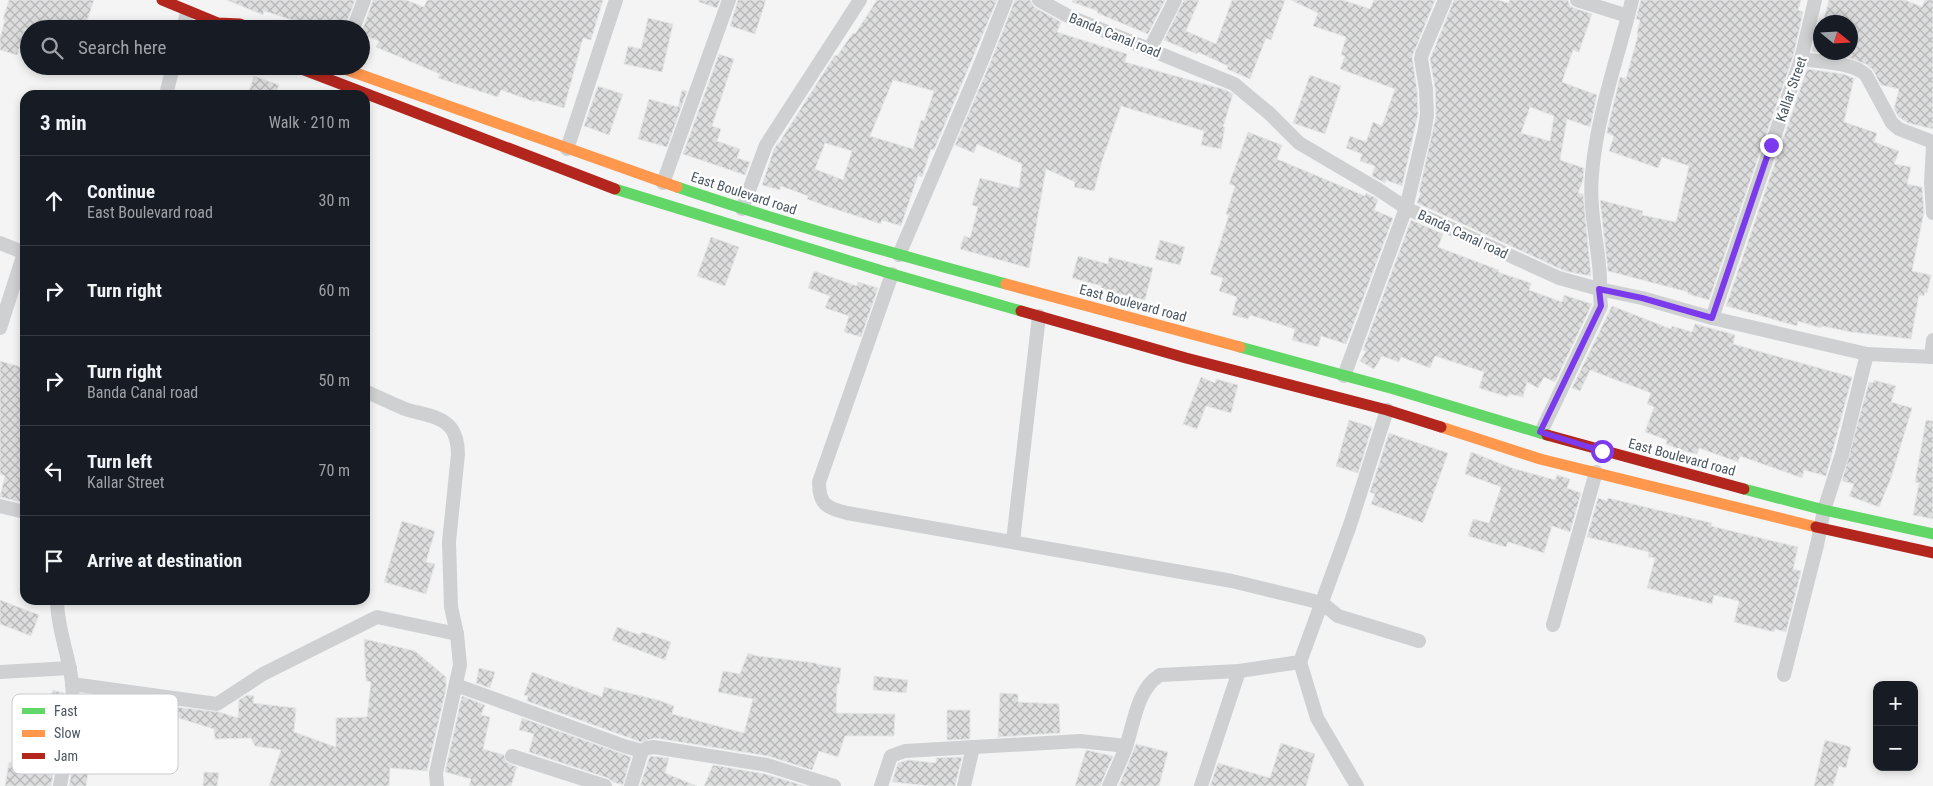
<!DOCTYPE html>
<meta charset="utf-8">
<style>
:root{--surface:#171b24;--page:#242831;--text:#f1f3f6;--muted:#9ea1a6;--line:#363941}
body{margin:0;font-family:"Roboto Condensed",sans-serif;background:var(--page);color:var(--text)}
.controls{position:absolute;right:15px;bottom:15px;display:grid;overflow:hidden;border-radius:10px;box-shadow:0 2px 8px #0003}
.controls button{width:45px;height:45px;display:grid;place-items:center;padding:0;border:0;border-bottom:1px solid var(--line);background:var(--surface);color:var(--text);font:25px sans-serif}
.compass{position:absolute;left:1813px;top:15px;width:45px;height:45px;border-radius:50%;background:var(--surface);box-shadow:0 2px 8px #0003;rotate:108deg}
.stop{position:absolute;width:15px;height:15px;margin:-11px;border:4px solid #7c3aed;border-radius:50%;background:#fff}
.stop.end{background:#7c3aed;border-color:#fff;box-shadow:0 1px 5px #0008}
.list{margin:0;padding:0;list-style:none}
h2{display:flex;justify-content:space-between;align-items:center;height:65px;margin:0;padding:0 20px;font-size:21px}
h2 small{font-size:16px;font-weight:400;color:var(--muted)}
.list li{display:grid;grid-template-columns:32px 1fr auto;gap:15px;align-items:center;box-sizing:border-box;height:90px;padding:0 20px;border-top:1px solid var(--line)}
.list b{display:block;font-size:19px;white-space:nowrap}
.list p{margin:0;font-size:16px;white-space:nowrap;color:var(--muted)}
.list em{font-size:16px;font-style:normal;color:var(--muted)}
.icon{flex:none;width:28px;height:28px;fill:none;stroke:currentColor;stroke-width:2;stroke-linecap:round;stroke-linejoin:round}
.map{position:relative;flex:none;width:1933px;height:786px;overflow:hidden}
.search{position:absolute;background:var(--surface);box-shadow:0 2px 8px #0003;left:20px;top:20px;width:350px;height:55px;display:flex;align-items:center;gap:12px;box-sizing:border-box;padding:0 18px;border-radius:28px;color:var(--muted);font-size:19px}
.panel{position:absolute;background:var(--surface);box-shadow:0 2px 8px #0003;left:20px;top:90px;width:350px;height:515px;border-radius:15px}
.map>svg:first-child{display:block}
</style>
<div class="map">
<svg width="1933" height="786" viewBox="0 0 1933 786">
<defs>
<pattern id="building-cross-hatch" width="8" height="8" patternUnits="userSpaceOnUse" patternTransform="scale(1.25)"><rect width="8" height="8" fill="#ddddde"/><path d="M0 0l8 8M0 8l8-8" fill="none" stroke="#b5b6b7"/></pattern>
</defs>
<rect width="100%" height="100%" fill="#f4f4f4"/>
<g fill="url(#building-cross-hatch)" stroke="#e5e6e7" fill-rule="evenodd">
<polygon points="9,0 94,0 84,29 25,29 17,55 0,50 0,38 5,20 3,19"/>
<polygon points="227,0 355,0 344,29 330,25 328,29 321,29 264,11 263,15"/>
<polygon points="373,0 406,0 424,7 427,0 603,0 591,40 583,38 564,108 535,100 535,102 501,90 498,97 438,78 440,74 376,47 379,41 361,34"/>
<polygon points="699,0 720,0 717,8 699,2"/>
<polygon points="738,0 766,0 755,34 730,26"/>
<path d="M877,0H997L934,150L931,149L922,177L918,175L901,226L882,220L881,224L826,206L807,199L808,196L781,186L780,190L762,185L774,149L778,143H779L835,55L837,56L853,33L855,34ZM893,80L934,91L924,121L921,120L913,149L870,136ZM825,143L852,151L843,180L815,169Z"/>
<polygon points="1015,0 1030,0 1034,7 1061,22 1057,32 1127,54 1125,62 1226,90 1233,94 1223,127 1225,127 1221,149 1201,145 1204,131 1121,106 1102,161 1094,191 1074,187 1075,182 1046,169 1029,268 960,249 964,236 970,238 978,207 972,205 980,178 1019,188 1022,164 977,144 974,153 955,145 989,66"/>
<polygon points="1073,0 1165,0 1148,34 1097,13 1098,11 1072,2"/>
<polygon points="1184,0 1199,0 1186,31 1216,44 1232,0 1285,0 1271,40 1266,38 1250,79 1227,69 1228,66 1198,52 1197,54 1164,40"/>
<polygon points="1291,0 1343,0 1370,9 1374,0 1435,0 1412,57 1417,90 1418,114 1402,186 1386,180 1385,183 1372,176 1375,166 1360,161 1362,154 1346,148 1350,136 1366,142 1373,122 1382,126 1395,89 1340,69 1345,56 1341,55 1346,37 1313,26 1318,13"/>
<path d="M1454,0H1498L1508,3L1510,0H1568L1570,6L1574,8L1592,14L1579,52L1573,50L1562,82L1597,95L1590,127L1567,119L1560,160L1584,168L1583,180L1578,193L1583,194L1591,276L1565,271L1417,203L1421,192H1419L1436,116L1435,88L1430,59ZM1530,107L1554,116L1550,141L1521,133Z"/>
<polygon points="1641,0 1801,0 1798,10 1803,12 1793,57 1709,300 1688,294 1688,292 1608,271 1600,200 1643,211 1642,215 1676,222 1689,166 1662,157 1658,168 1609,151 1614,136 1607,133 1607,131 1620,77 1626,79 1638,35 1637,34 1640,20 1636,19"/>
<polygon points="1829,0 1905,0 1922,7 1925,0 1933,0 1933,129 1908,123 1899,117 1894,109 1899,89 1881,85 1873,70 1866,64 1847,57 1821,52 1850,52 1850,22 1823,22"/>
<polygon points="648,18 673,24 662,72 624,64 628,46 641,49"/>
<polygon points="1820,18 1820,52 1812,52"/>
<polygon points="719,54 734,59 712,126 721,129 717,141 740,149 737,158 750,162 745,175 683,154"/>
<polygon points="1807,69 1843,74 1856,79 1854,78 1844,122 1877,133 1874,142 1899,151 1894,164 1911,167 1907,184 1922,187 1924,212 1912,271 1931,275 1927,293 1925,292 1924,296 1919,295 1911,339 1851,332 1822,326 1821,328 1798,321 1797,326 1726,306"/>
<polygon points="1310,75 1341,86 1325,134 1293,123"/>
<polygon points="254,76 279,85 275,95 248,95"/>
<polygon points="598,86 623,94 609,135 584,126"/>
<polygon points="682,90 687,91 667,147 638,139 649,99 678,107"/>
<polygon points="1248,132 1282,145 1277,159 1365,196 1366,193 1374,197 1378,200 1374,210 1393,218 1346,344 1321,336 1318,347 1292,340 1295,329 1250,315 1248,319 1232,315 1237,297 1219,291 1223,278 1210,274 1229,215 1226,214 1235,186 1229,184"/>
<polygon points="1411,220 1443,234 1438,247 1499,270 1498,272 1531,283 1529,290 1562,302 1564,295 1592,304 1555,382 1544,377 1538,388 1527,382 1523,397 1509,394 1508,397 1479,388 1484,372 1435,356 1430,368 1401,357 1399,362 1382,356 1374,369 1360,361 1366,351 1363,350"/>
<polygon points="711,237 739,247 725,286 697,276"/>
<polygon points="1160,240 1185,247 1180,265 1155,259"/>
<polygon points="1078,256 1108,264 1109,257 1153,268 1145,300 1101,289 1102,286 1072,278"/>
<polygon points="814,271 857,286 858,282 878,288 861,337 844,332 849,316 825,308 830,296 808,288"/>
<polygon points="1612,306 1671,329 1672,326 1692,332 1695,324 1725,332 1735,335 1733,344 1852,377 1826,476 1804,470 1802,478 1740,456 1738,462 1699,448 1697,454 1684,451 1666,444 1667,440 1645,432 1654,407 1647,404 1651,393 1590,370 1580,391 1572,388"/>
<polygon points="0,361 25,368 25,503 0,497 5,476 0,474"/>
<polygon points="1201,377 1215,383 1216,379 1238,385 1231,413 1206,406 1197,429 1183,424"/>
<polygon points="1874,380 1896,386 1891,402 1912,408 1891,478 1879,507 1849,496 1854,484 1842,481 1869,382 1873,383"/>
<polygon points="1349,420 1372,427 1358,473 1336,466"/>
<polygon points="1926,420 1933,421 1933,519 1913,515 1919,483 1915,482"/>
<polygon points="1389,433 1448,453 1423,523 1371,504 1375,494 1370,492"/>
<polygon points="1471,452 1512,468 1555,480 1557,475 1570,479 1567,488 1581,493 1570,532 1552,526 1544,553 1508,542 1506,547 1468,536 1473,519 1489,523 1501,487 1465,474"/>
<polygon points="1598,498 1607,501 1608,498 1712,523 1711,526 1798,547 1793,569 1801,571 1786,632 1775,629 1774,632 1734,622 1739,601 1714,595 1712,604 1647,588 1655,558 1648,557 1649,552 1587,537"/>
<polygon points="402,521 435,531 426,562 435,564 426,594 384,582"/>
<polygon points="0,600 39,615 31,636 0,624"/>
<polygon points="617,627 640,635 642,632 671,642 665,660 612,640"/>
<polygon points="364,639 415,651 446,677 446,689 427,771 390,768 389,786 269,786 281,750 255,746 251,738 215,739 214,729 172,716 174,707 219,712 238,718 239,700 247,695 254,696 253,703 296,708 294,732 336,747 336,718 367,717 371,682 366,681"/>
<polygon points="748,653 757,656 816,663 816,664 841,668 839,684 837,684 836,713 895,714 894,736 845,736 838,757 819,751 812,770 768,756 655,738 641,742 527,701 528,696 524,695 532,672 602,697 604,687 658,700 674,706 672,714 744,733 753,699 718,692 723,671 740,674"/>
<polygon points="479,668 495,672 490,688 476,683"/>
<polygon points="874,676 908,680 906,693 873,690"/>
<polygon points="53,690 64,693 62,721 45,716"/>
<polygon points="1000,693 1018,694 1018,702 1059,704 1060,733 998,737"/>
<polygon points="462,696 485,705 481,715 490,717 483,749 504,755 506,762 517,767 511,786 469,786 471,779 445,772"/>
<polygon points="947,710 970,710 970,739 947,740"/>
<polygon points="522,718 631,757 623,785 613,782 608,778 529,752 534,734 519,730"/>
<polygon points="1825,740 1851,747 1846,768 1839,766 1833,786 1814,786"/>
<polygon points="1281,743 1315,754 1306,786 1210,786 1218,763 1270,778"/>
<polygon points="1136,744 1168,752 1159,786 1119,786"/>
<polygon points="1086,750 1113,756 1100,786 1075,786"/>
<polygon points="650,756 669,758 665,773 697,786 640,786"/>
<polygon points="962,757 955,786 929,786 892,782 898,763 908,760 936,763 936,758"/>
<polygon points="9,762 54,769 51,786 5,786"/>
<polygon points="73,765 89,767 86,786 69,786"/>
<polygon points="713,765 765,774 805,786 704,786"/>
<polygon points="204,772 219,773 217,786 203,786"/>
</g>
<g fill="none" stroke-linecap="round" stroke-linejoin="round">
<g stroke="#ced0d2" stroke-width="14">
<polyline points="1039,0 1068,16 1234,84 1269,113 1299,143 1379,190 1406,208 1559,278 1599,289 1642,298 1712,318 1867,354 1933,357"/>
<polyline points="1577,0 1628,16"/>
<polyline points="183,29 187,12"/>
<polyline points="353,29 364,0"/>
<polyline points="1150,49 1175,0"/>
<path d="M1801,59C1820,62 1853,62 1866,75L1892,123L1899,129L1933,142"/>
<polyline points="166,95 173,66"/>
<polyline points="1933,145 1931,183 1933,213"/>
<polyline points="567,149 616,0"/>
<polyline points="663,183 729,0"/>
<polyline points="742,209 766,145 860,0"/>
<polyline points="0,243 25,253"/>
<polyline points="899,255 981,63 1006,0"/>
<path d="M892,274L819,482C819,504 826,508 847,513L1232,581L1322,603L1338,616L1419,641"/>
<polyline points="1712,318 1801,59 1815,0"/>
<polyline points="0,328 24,253"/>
<polyline points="1931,357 1933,340"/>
<polyline points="1344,376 1406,208 1424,133 1427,115 1426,89 1421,59 1422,54 1445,0"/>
<path d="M365,391C378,397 391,403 405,409C419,414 441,415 451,428C456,435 458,445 458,454L449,542L451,607L457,634L460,665L436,773L437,786"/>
<path d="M1541,432L1601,306C1599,292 1601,279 1599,265C1596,234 1589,205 1592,174C1597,114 1618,58 1632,0"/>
<polyline points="0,506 25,512"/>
<polyline points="1013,541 1039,316"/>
<path d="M57,600C57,628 69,655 72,683C75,713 65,756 60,786"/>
<polyline points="1553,625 1596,472"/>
<polyline points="1300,662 1317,718 1357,786"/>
<polyline points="0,672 70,668"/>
<polyline points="1784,675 1817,545 1824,510 1842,454 1867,354"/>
<polyline points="72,684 217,704 263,674 377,617 457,634"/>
<polyline points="456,685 624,746 642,751 647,748 654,747 767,765 834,786"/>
<polyline points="512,756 605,786"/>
<polyline points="631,786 642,751"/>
<polyline points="881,786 891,756 905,751 1080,741 1126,746"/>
<polyline points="964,786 973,747"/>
<path d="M1109,786C1115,773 1121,760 1126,747C1134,723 1137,689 1160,675L1239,671L1300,662L1350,525L1387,410"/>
<polyline points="1201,786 1239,671"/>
</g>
<g stroke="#63d668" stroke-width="11">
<path d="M677,187C786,224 896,254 1006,284"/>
<polyline points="615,189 892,274 1021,311"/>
<polyline points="1240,347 1394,389 1547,435"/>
<polyline points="1744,489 1824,510 1933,534"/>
</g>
<g stroke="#ff974d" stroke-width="11">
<polyline points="336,66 677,187"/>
<polyline points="1006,284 1240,347"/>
<polyline points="1441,427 1540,459 1816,527"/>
</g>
<g stroke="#b3261e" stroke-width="11">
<polyline points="162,0 218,23 240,24 251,29"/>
<polyline points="294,66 615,189"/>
<polyline points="1021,311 1186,358 1387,410 1441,427"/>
<polyline points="1547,435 1744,489"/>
<polyline points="1816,527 1933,553"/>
</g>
</g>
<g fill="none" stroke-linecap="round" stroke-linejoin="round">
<polyline stroke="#7c3aed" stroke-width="6" points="1602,451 1540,432 1601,306 1599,289 1642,298 1712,318 1771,145"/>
</g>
<g text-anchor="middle" stroke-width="4.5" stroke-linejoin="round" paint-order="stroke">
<g font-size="14" fill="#4a5661" stroke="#fff">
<text transform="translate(1115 35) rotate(22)" y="5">Banda Canal road</text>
<text transform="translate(1791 89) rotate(-71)" y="5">Kallar Street</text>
<text transform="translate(744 193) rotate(18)" y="5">East Boulevard road</text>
<text transform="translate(1463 234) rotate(25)" y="5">Banda Canal road</text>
<text transform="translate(1133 303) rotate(15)" y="5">East Boulevard road</text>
<text transform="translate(1682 457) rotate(15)" y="5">East Boulevard road</text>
</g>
</g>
<rect x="12" y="694" width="166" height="80" rx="8" fill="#fff" stroke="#c9ccd0" stroke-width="1"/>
<rect x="22" y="708" width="23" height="6" fill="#63d668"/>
<rect x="22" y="730" width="23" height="7" fill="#ff974d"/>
<rect x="22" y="753" width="23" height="6" fill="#b3261e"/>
<g font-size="14" fill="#4a5661">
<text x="54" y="716">Fast</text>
<text x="54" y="738">Slow</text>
<text x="54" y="761">Jam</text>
</g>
</svg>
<div class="controls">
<button>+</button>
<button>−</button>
</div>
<svg class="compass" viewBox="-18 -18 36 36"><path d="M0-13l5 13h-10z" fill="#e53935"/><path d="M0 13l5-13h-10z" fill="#9ea1a6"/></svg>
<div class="stop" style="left:1602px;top:451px"></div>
<div class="stop end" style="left:1771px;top:145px"></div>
<div class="search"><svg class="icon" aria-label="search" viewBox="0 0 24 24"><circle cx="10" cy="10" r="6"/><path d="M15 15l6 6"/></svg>Search here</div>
<section class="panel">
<h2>3 min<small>Walk · 210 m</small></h2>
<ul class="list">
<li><svg class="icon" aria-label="ahead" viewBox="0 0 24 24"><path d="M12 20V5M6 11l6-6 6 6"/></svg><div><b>Continue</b><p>East Boulevard road</p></div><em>30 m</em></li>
<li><svg class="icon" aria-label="right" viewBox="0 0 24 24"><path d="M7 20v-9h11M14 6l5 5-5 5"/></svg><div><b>Turn right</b></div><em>60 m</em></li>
<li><svg class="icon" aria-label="right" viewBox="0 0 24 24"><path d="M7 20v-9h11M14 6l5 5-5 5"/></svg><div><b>Turn right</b><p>Banda Canal road</p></div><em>50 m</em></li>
<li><svg class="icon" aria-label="left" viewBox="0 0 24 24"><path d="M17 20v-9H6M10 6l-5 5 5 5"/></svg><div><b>Turn left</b><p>Kallar Street</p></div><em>70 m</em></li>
<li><svg class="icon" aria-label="arrive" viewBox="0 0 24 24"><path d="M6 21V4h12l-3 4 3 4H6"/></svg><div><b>Arrive at destination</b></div></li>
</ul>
</section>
</div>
